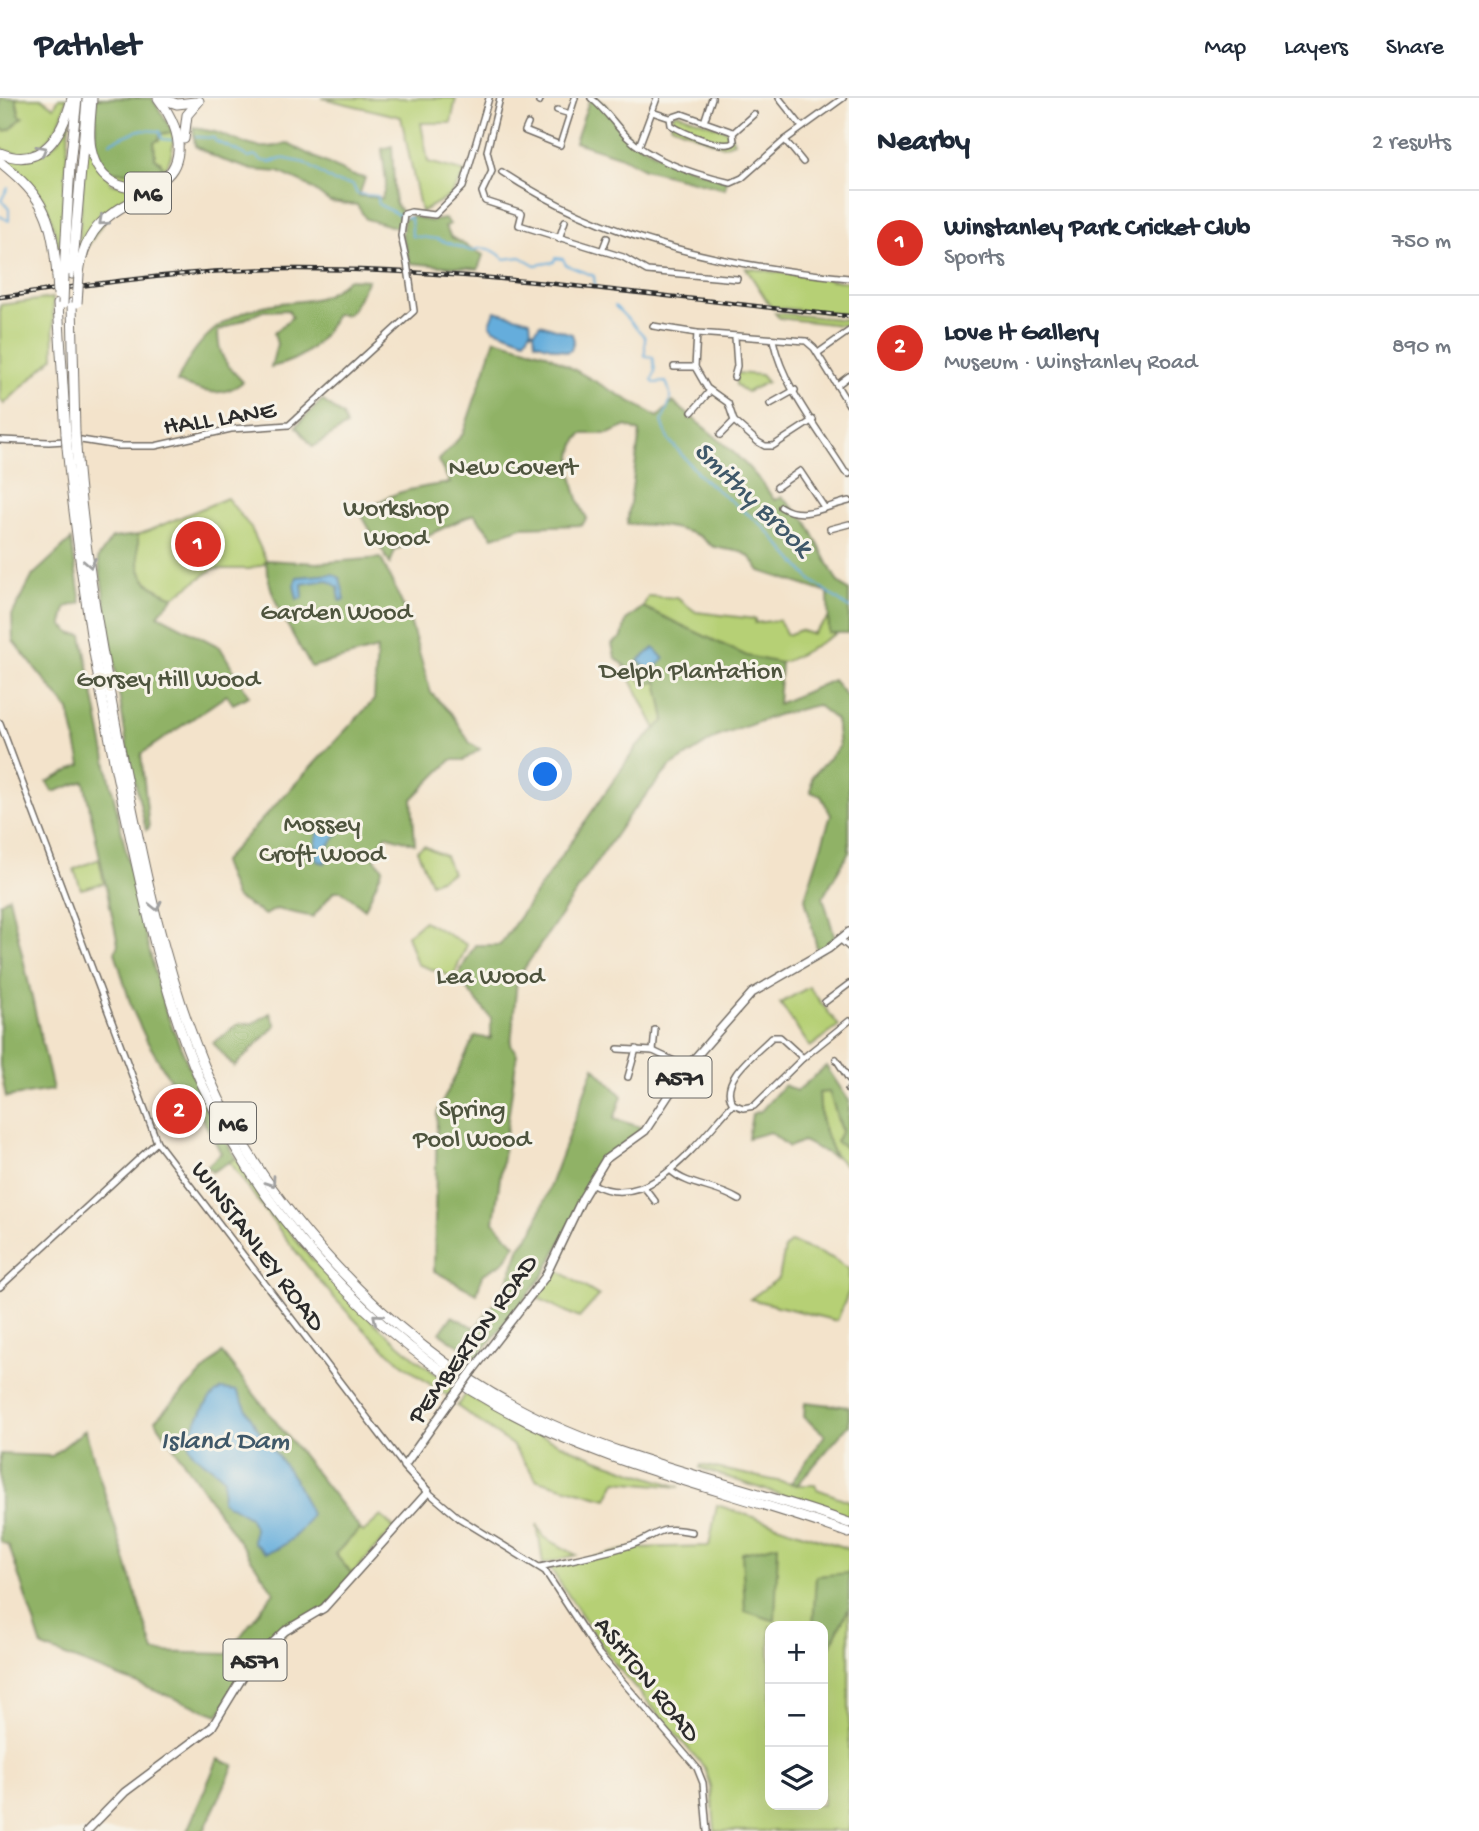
<!DOCTYPE html>
<meta charset="utf-8">
<style>
:root{--surface:#fff;--page:#f2f2f3;--text:#1f2937;--muted:#747a83;--line:#e0e1e3;--accent:#d93025}
body{margin:0;font-family:"Gochi Hand",sans-serif;background:var(--page);color:var(--text)}
.controls{position:absolute;right:21px;bottom:21px;display:grid;overflow:hidden;border-radius:14px;box-shadow:0 7px 28px #0002}
.controls button{width:63px;height:63px;display:grid;place-items:center;padding:0;border:0;border-bottom:2px solid var(--line);background:var(--surface);color:var(--text);font:35px sans-serif}
.you{position:absolute;left:546px;top:677px;width:24px;height:24px;margin:-18px;border:5px solid #fff;border-radius:50%;background:#1a73e8;box-shadow:0 0 0 10px #1a73e833}
.badge{display:grid;place-items:center;width:46px;height:46px;border-radius:50%;background:var(--accent);color:#fff;font-size:23px;font-weight:700}
.pin{position:absolute;translate:-50% -50%;border:4px solid #fff;box-shadow:0 2px 7px #0006}
.list{margin:0;padding:0;list-style:none}
h2{display:flex;justify-content:space-between;align-items:center;height:91px;margin:0;padding:0 28px;font-size:30px}
h2 small{font-size:23px;font-weight:400;color:var(--muted)}
.list li{display:grid;grid-template-columns:46px 1fr auto;gap:21px;align-items:center;box-sizing:border-box;height:105px;padding:0 28px;border-top:2px solid var(--line)}
.list b{display:block;font-size:26px;white-space:nowrap}
.list p{margin:0;font-size:23px;white-space:nowrap;color:var(--muted)}
.list em{font-size:23px;font-style:normal;color:var(--muted)}
.icon{flex:none;width:38px;height:38px;fill:none;stroke:currentColor;stroke-width:2;stroke-linecap:round;stroke-linejoin:round}
.map{position:relative;flex:none;width:849px;height:1733px;overflow:hidden}
header{display:flex;align-items:center;gap:42px;box-sizing:border-box;height:98px;padding:0 35px;background:var(--surface);border-bottom:2px solid var(--line)}
header strong{font-size:33px}
nav{display:flex;gap:38px;margin-inline-start:auto;font-size:24px}
main{display:flex}
aside{flex:1;background:var(--surface)}
.map>svg:first-child{display:block}
</style>
<header>
<strong>Pathlet</strong>
<nav><a>Map</a><a>Layers</a><a>Share</a></nav>
</header>
<main>
<div class="map">
<svg width="849" height="1733" viewBox="0 0 849 1733">
<rect width="100%" height="100%" fill="#f7f3e8"/>
<filter id="ink" filterUnits="userSpaceOnUse"><feTurbulence type="fractalNoise" baseFrequency=".0143" numOctaves="2"/><feDisplacementMap in="SourceGraphic" scale="14" xChannelSelector="R" yChannelSelector="G"/><feConvolveMatrix kernelMatrix="1 2 1 2 8 2 1 2 1" color-interpolation-filters="sRGB"/></filter>
<filter id="wash" filterUnits="userSpaceOnUse"><feTurbulence type="fractalNoise" baseFrequency=".00686" numOctaves="4" result="noise"/><feDisplacementMap in="SourceGraphic" scale="28" xChannelSelector="R" yChannelSelector="G"/><feGaussianBlur stdDeviation="1.57" result="paint"/><feColorMatrix in="noise" values="0 0 0 0 0 0 0 0 0 0 0 0 0 0 0 0 0 1.4 0 .05"/><feComposite in="paint" operator="in"/></filter>
<g filter="url(#wash)">
<rect width="100%" height="100%" fill="#f3e3cb"/>
<g fill="#b6d075" stroke="#707e50" stroke-width="2" fill-rule="evenodd">
<path d="M16,0H41L54,9L59,0H67C60,33 38,69 0,50V29L5,33L20,17Z"/>
<polygon points="322,0 456,0 451,25 421,25 428,64 466,74 450,98 421,114 401,19"/>
<polygon points="677,15 729,33 734,44 723,48 671,27 673,17"/>
<path d="M70,17L59,163C55,133 52,105 27,83C19,76 4,67 0,57C13,62 44,57 54,47C63,39 67,28 70,17Z"/>
<polygon points="87,33 111,86 155,88 111,112 77,165"/>
<path d="M173,34C177,79 140,103 104,72H139L151,76L161,64L155,60L154,43L159,36Z"/>
<polygon points="746,170 849,184 849,217 771,209"/>
<polygon points="53,200 54,259 4,306 0,301 0,207"/>
<polygon points="775,215 849,222 849,228 779,220"/>
<polygon points="736,275 761,277 767,284 747,294 736,287"/>
<path d="M227,400L251,430L266,462L264,466L250,471H213L174,499C138,486 137,474 138,437Z"/>
<path d="M648,498L677,500L696,514L756,521L755,525L779,522L787,537L800,532L812,536L829,520V535H837C824,542 791,564 779,565C740,566 678,527 643,509Z"/>
<polygon points="624,568 646,587 657,582 665,622 656,631"/>
<polygon points="424,748 445,758 452,775 431,785 417,752"/>
<polygon points="99,761 104,785 81,791 74,771"/>
<polygon points="424,823 467,847 453,879 417,866 407,837"/>
<polygon points="809,889 839,928 810,949 780,905"/>
<path d="M819,994H830L846,1053L849,1052V1070C825,1056 820,1020 819,994Z"/>
<path d="M236,1060C295,1151 366,1227 454,1289L448,1298C354,1240 293,1151 229,1063Z"/>
<polygon points="791,1144 832,1160 849,1171 849,1193 837,1223 750,1201 779,1180 785,1150"/>
<polygon points="556,1171 599,1198 579,1220 538,1200"/>
<path d="M466,1296C533,1339 604,1366 680,1389L616,1383L607,1401L537,1382L512,1347L457,1308Z"/>
<polygon points="701,1367 797,1387 815,1387 817,1391 849,1403 849,1420 700,1370"/>
<path d="M717,1407L849,1451V1733H715L711,1689L705,1670L614,1565L550,1470L633,1450L709,1448ZM770,1528H823V1707H770Z"/>
<polygon points="381,1418 394,1430 352,1476 335,1456 360,1431 363,1434"/>
<polygon points="537,1426 544,1439 576,1457 543,1466"/>
</g>
<g fill="#90b266" stroke="#5e6e48" stroke-width="2">
<polygon points="0,0 16,0 19,17 23,19 11,31 5,33 0,29"/>
<path d="M96,0H152L173,34L160,36L159,42L154,44L155,60L164,69L151,76C137,71 121,77 104,72L95,50Z"/>
<path d="M590,0C609,0 618,28 632,40C657,62 695,71 726,82L725,91L644,71L622,59L575,44Z"/>
<path d="M193,29C201,32 208,32 215,34C240,43 259,56 286,45L351,77L365,80L359,98L382,100L386,85L382,51L392,48L395,105L401,113L398,130L366,121L357,107L330,104L307,87L279,74L253,72L219,61L195,48Z"/>
<polygon points="412,118 430,123 445,121 450,126 445,129 451,139 483,157 478,171 410,165 402,137 404,121"/>
<path d="M348,181L368,182L352,212L346,217L336,216C321,246 304,262 271,269L277,246L274,235L292,219L288,212L263,213L218,233C218,259 226,266 243,284C220,302 201,293 177,284C194,244 220,219 263,208C299,199 316,211 348,181Z"/>
<path d="M495,241L545,255L658,319L673,304C709,334 749,362 774,402L782,399L806,422L837,483L849,493V535H829L828,495L760,473C744,447 740,456 715,449C708,447 704,440 697,437C674,428 652,426 627,426L640,334L627,328L608,336H582C563,354 574,401 587,420L582,427L522,429L493,439L474,416L395,452L390,466L362,418C387,392 416,390 450,385L438,363L463,336Z"/>
<polygon points="322,302 343,318 346,328 313,349 296,328"/>
<path d="M138,437C138,474 137,485 174,499L158,517L220,549L249,598L233,606L227,597L141,656L149,730L146,732L127,648L98,460L112,440Z"/>
<polygon points="71,442 81,505 66,509 62,527 72,536 82,537 109,677 142,825 165,912 207,1012 236,1060 212,1074 207,1068 221,1055 195,1007 181,1000 147,943 132,911 115,854 118,846 84,683 53,694 47,684 81,667 69,612 13,543 12,517 33,477"/>
<path d="M381,460L410,523L431,595L451,615L470,645L480,651L464,662H451L412,701L415,746L385,737L374,760L383,770L365,811L342,793H334L313,819L276,811L265,817L235,799L222,764L374,602L377,551L311,569C293,536 267,500 266,462L317,465Z"/>
<polygon points="643,509 747,558 781,565 778,606 833,582 849,601 849,754 823,799 836,843 818,855 805,800 831,717 821,698 811,694 812,679 839,649 836,622 817,607 777,617 717,639 670,669 629,717 517,881 511,947 517,956 494,1124 515,1147 504,1164 482,1177 477,1196 434,1173 437,1015 475,938 491,941 491,920 457,879 475,847 500,847 636,650 665,622 657,583 646,587 615,559 612,546 622,539 626,522"/>
<polygon points="9,799 53,992 6,999 0,968 0,805"/>
<polygon points="270,915 276,927 234,969 213,945 239,926 254,925"/>
<polygon points="826,968 849,1003 849,1052 836,1044 842,1032 829,994 819,995 821,1022 834,1059 803,1043 789,1049 770,1034 748,1040 752,1016 761,1013 784,987 797,993"/>
<polygon points="594,969 622,998 614,1021 644,1030 601,1064 544,1177 477,1260 440,1235 452,1218 475,1230 505,1192 520,1149 533,1133"/>
<polygon points="222,1255 360,1431 335,1456 352,1476 326,1511 289,1532 263,1552 218,1617 42,1549 9,1448 0,1443 0,1356 52,1358 85,1332 154,1554 227,1556 274,1494 155,1322"/>
<polygon points="805,1304 849,1309 849,1327 797,1387 791,1385 825,1337 804,1319"/>
<polygon points="778,1447 775,1523 745,1513 742,1455"/>
<polygon points="849,1475 849,1510 826,1556 823,1556 823,1528 813,1528 816,1478"/>
<polygon points="218,1661 234,1667 204,1733 187,1733"/>
</g>
<g fill="#65addc" stroke="#486c84" stroke-width="2">
<polygon points="495,213 530,222 531,232 535,233 540,226 572,236 574,242 571,252 567,254 535,244 534,234 530,234 525,242 494,231 490,226"/>
<polygon points="333,476 340,480 345,501 340,503 338,489 327,482 302,486 303,500 297,501 294,487 297,479"/>
<polygon points="654,550 664,561 651,573 638,563"/>
<path d="M327,725H337L343,730L329,747L325,765L317,763C316,748 313,734 327,725Z"/>
<path d="M221,1291L237,1293L255,1327L295,1382L311,1416C303,1433 284,1451 265,1455L253,1444L254,1429L249,1419L222,1403L224,1380C199,1355 174,1358 200,1317C206,1306 210,1298 221,1291Z"/>
</g>
<g fill="none" stroke-linecap="round" stroke-linejoin="round">
<g stroke="#65addc" stroke-width="2">
<path d="M196,39L214,40L215,43C227,48 239,53 249,60L254,57L263,63L271,64L281,60L305,65L334,84L353,87L357,96L378,98V106L401,118"/>
<polyline points="110,44 139,32 160,33 162,41 172,42"/>
<polyline points="0,118 9,123 9,111 1,102 8,90"/>
<path d="M406,119L411,120L412,138L437,141L471,153C484,147 495,151 504,161L521,159L535,167L554,164L555,160L563,161L566,167L594,178L595,189"/>
<path d="M615,208L645,239V258L653,259L655,274L652,282L654,285L666,284C674,300 669,307 662,323L668,341L703,381L763,428L811,482L849,510"/>
</g>
</g>
</g>
<g filter="url(#ink)">
<g fill="none" stroke-linecap="round" stroke-linejoin="round">
<g stroke="#716b63" stroke-width="8">
<g id="minor">
<polyline points="500,0 487,53 492,73 482,94 485,103 522,115 519,127 623,159 647,173 737,181"/>
<path d="M591,0C606,12 614,26 627,39C653,64 697,77 731,85L742,80L785,42L843,0"/>
<polyline points="779,0 802,29"/>
<polyline points="539,4 541,0"/>
<polyline points="557,12 570,16"/>
<path d="M652,14L670,20L671,27C682,34 724,53 734,44L733,35L730,33L682,16L670,20"/>
<polyline points="704,24 712,0"/>
<polyline points="528,26 525,33 560,47 575,0"/>
<polyline points="733,35 754,16"/>
<polyline points="785,42 803,64"/>
<polyline points="639,48 657,0"/>
<path d="M502,74C607,143 725,168 849,180"/>
<polyline points="559,141 565,123"/>
<polyline points="602,153 607,140"/>
<polyline points="407,165 401,138 404,116 411,114 435,117 463,89 489,0"/>
<polyline points="653,228 697,235 806,243 814,250 849,307"/>
<polyline points="697,235 695,269 707,290 728,305 734,323 758,344 765,348 773,348 813,322"/>
<path d="M773,242C783,289 820,334 845,374L849,376"/>
<polyline points="818,255 849,233"/>
<polyline points="674,269 695,269"/>
<polyline points="734,279 737,268 735,239"/>
<polyline points="837,287 849,278"/>
<polyline points="770,306 795,292"/>
<polyline points="692,314 710,293"/>
<polyline points="720,337 734,323"/>
<polyline points="0,342 49,344 81,342 119,348 155,348 231,331 289,327 414,213 410,184"/>
<polyline points="777,389 800,373 824,409"/>
<path d="M781,409C803,423 826,408 849,403"/>
<polyline points="830,431 849,426"/>
<polyline points="0,625 157,1044 404,1368"/>
<polyline points="841,842 849,849"/>
<polyline points="825,904 849,886"/>
<polyline points="618,951 653,953 687,969"/>
<polyline points="653,953 655,932"/>
<polyline points="836,961 849,981"/>
<polyline points="628,979 636,951"/>
<polyline points="848,992 849,991"/>
<polyline points="733,1006 743,1010 754,1008 803,960 849,923"/>
<path d="M733,1006C717,982 757,955 772,939H780L803,960"/>
<path d="M670,1072C688,1089 715,1087 739,1102"/>
<path d="M591,1085C649,1118 698,1043 733,1006"/>
<polyline points="644,1089 655,1103"/>
<polyline points="0,1189 157,1044"/>
<polyline points="428,1394 459,1420 545,1473 599,1556 697,1670 703,1685 707,1733"/>
<path d="M540,1469C570,1462 601,1456 631,1447C659,1438 656,1426 692,1434"/>
</g>
</g>
<g stroke="#716b63" stroke-width="10">
<g id="major">
<polyline points="473,1272 545,1179 583,1099 606,1061 645,1033 687,969 752,895 828,851 849,834"/>
<polyline points="87,1733 125,1694 212,1629 250,1567 285,1533 324,1510 428,1394 404,1368 451,1302"/>
</g>
</g>
<g stroke="#716b63" stroke-width="11">
<g id="highway">
<path d="M92,0C91,20 86,44 95,64C119,118 221,84 158,0"/>
<polyline points="160,0 177,6 195,4"/>
<polyline points="184,41 187,17 199,3"/>
<path d="M0,55C43,73 63,35 72,0"/>
<path d="M0,64C46,101 52,120 57,178"/>
<polyline points="72,176 87,2"/>
<path d="M79,176C85,123 115,113 157,90"/>
<polyline points="64,177 70,67 77,0"/>
<polyline points="72,205 75,335"/>
<polyline points="58,206 66,336"/>
<path d="M67,349C79,472 98,594 125,714C145,805 163,898 201,984C261,1116 369,1236 496,1307C607,1369 731,1392 849,1435"/>
<path d="M76,349C84,453 102,557 122,660C143,766 165,878 208,977C265,1111 390,1242 518,1310C621,1365 739,1385 849,1425"/>
</g>
</g>
<use href="#minor" stroke="#fff" stroke-width="5"/>
<use href="#major" stroke="#fff" stroke-width="7"/>
<use href="#highway" stroke="#fff" stroke-width="9"/>
<g stroke="#2b2b2b" stroke-width="4.5">
<path id="rail" d="M0,199C96,186 192,171 290,171C474,170 665,200 849,218"/>
</g>
<use href="#rail" stroke="#f7f3e8" stroke-width="2" stroke-dasharray="5" stroke-linecap="butt"/>
<g stroke="#716b63" stroke-width="8" stroke-linecap="butt">
<polyline id="minor-bridge" points="407,165 410,184"/>
</g>
<g stroke="#716b63" stroke-width="10" stroke-linecap="butt">
<polyline id="major-bridge" points="451,1302 473,1272"/>
</g>
<g stroke="#716b63" stroke-width="11" stroke-linecap="butt">
<g id="highway-bridge">
<polyline points="57,178 58,197"/>
<polyline points="77,205 79,176"/>
<polyline points="63,206 64,177"/>
<polyline points="75,335 76,349"/>
<polyline points="66,336 67,349"/>
</g>
</g>
<use href="#minor-bridge" stroke="#fff" stroke-width="5"/>
<use href="#major-bridge" stroke="#fff" stroke-width="7"/>
<use href="#highway-bridge" stroke="#fff" stroke-width="9"/>
</g>
<defs><path id="oneway-chevron" d="M-2-3.5L2.5 0L-2 3.5" fill="none" stroke-width="1.6" stroke-linecap="round" stroke-linejoin="round" transform="scale(1.75)"/></defs>
<g stroke="#a0a0a0">
<use href="#oneway-chevron" transform="translate(42 52) rotate(-30)"/>
<use href="#oneway-chevron" transform="translate(103 123) rotate(138)"/>
<use href="#oneway-chevron" transform="translate(90 465) rotate(79)"/>
<use href="#oneway-chevron" transform="translate(156 808) rotate(77)"/>
<use href="#oneway-chevron" transform="translate(271 1084) rotate(55)"/>
<use href="#oneway-chevron" transform="translate(377 1220) rotate(-139)"/>
</g>
</g>
<g text-anchor="middle" stroke-width="6" stroke-linejoin="round" paint-order="stroke">
<g fill="#f7f3e8" stroke="#686764" stroke-width="2">
<rect x="125" y="74.5" width="46" height="41" rx="5"/>
<rect x="648.5" y="958.5" width="63" height="41" rx="5"/>
<rect x="210" y="1004.5" width="46" height="41" rx="5"/>
<rect x="223.5" y="1541.5" width="63" height="41" rx="5"/>
</g>
<g font-size="24" font-weight="bold" fill="#2b2b2b">
<text x="148" y="103">M6</text>
<text x="680" y="987">A571</text>
<text x="233" y="1033">M6</text>
<text x="255" y="1570">A571</text>
</g>
<g font-size="26" fill="#2b2b2b" stroke="#f7f3e8">
<text transform="translate(219 318) rotate(-9)" y="9">HALL LANE</text>
<text transform="translate(260 1147) rotate(53)" y="9">WINSTANLEY ROAD</text>
<text transform="translate(471 1240) rotate(-54)" y="9">PEMBERTON ROAD</text>
<text transform="translate(649 1580) rotate(51)" y="9">ASHTON ROAD</text>
</g>
<g font-size="26" fill="#4e543e" stroke="#f7f3e8">
<text x="513" y="376">New Covert</text>
<text x="396" y="417">Workshop<tspan x="396" dy="30">Wood</tspan></text>
<text x="336" y="521">Garden Wood</text>
<text x="691" y="580">Delph Plantation</text>
<text x="168" y="588">Gorsey Hill Wood</text>
<text x="322" y="733">Mossey<tspan x="322" dy="30">Croft Wood</tspan></text>
<text x="490" y="885">Lea Wood</text>
<text x="472" y="1018">Spring<tspan x="472" dy="30">Pool Wood</tspan></text>
</g>
<g font-size="28" font-style="italic" fill="#3f5869" stroke="#f7f3e8">
<text transform="translate(755 399) rotate(44)" y="10">Smithy Brook</text>
<text x="225" y="1350">Island Dam</text>
</g>
</g>
</svg>
<div class="controls">
<button>+</button>
<button>−</button>
<button><svg class="icon" aria-label="layers" viewBox="0 0 24 24"><path d="M12 4l9 5-9 5-9-5zM3 14l9 5 9-5"/></svg></button>
</div>
<div class="you"></div>
<div class="pin badge" style="left:198px;top:446px">1</div>
<div class="pin badge" style="left:179px;top:1013px">2</div>
</div>
<aside>
<h2>Nearby<small>2 results</small></h2>
<ul class="list">
<li><span class="badge">1</span><div><b>Winstanley Park Cricket Club</b><p>Sports</p></div><em>750 m</em></li>
<li><span class="badge">2</span><div><b>Love It Gallery</b><p>Museum · Winstanley Road</p></div><em>890 m</em></li>
</ul>
</aside>
</main>
